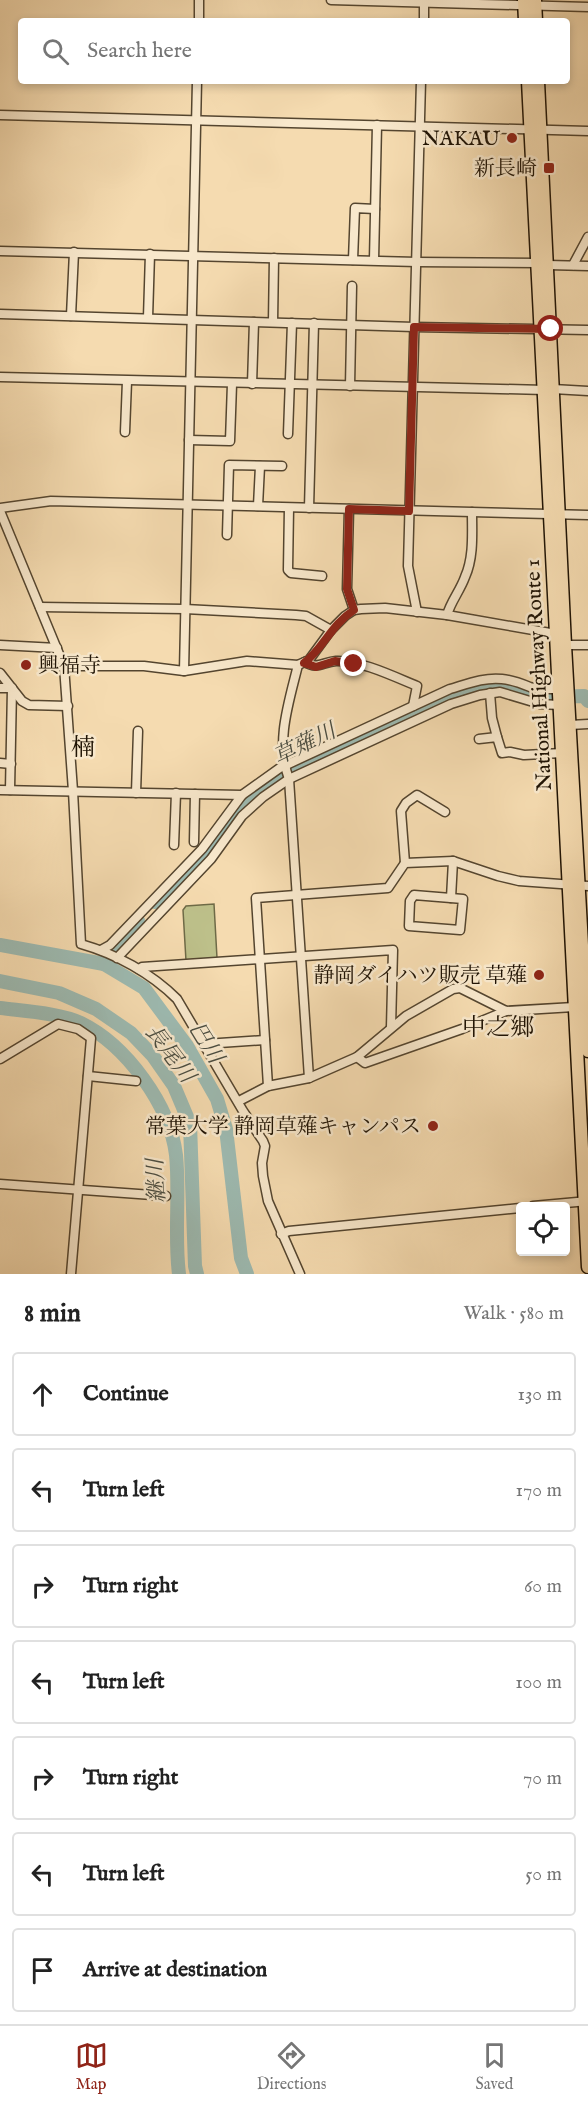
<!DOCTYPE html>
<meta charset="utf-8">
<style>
:root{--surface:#fff;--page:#f2f2f2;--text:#222;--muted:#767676;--line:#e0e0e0;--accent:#8f2418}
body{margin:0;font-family:"IM FELL English","Noto Serif JP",serif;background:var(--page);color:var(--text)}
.controls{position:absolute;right:18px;bottom:18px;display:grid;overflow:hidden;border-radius:6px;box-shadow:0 3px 9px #0003}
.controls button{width:54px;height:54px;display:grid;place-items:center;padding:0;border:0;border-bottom:2px solid var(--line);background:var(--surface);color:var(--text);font:30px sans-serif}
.stop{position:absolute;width:18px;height:18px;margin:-14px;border:4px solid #8f2418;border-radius:50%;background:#fff}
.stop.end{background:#8f2418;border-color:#fff;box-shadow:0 2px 6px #0008}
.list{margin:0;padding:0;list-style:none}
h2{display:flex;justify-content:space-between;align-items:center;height:78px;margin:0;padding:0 24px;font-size:26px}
h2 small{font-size:20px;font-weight:400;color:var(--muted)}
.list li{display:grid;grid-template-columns:39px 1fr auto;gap:18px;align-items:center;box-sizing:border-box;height:84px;margin:0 12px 12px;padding:0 12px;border:2px solid var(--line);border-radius:6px}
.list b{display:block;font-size:22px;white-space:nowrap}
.list em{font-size:20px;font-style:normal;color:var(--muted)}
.icon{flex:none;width:33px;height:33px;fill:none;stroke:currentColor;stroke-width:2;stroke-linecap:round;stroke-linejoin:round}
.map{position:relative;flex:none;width:588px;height:1274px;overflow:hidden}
.search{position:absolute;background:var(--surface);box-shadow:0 3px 9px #0003;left:18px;right:18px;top:18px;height:66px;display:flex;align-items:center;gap:15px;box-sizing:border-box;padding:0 21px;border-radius:6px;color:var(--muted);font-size:22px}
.sheet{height:750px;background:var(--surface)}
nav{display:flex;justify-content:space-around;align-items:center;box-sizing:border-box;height:84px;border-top:2px solid var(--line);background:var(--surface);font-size:16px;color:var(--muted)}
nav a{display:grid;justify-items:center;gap:3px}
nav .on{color:var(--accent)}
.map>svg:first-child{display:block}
</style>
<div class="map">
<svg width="588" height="1274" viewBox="0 0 588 1274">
<rect width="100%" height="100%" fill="#f5dbb0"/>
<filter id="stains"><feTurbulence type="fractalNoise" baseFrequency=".00333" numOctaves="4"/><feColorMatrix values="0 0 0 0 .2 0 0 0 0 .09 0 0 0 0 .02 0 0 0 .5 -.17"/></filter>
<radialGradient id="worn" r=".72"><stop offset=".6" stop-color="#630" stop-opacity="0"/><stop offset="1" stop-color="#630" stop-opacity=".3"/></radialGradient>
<polygon fill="#bdc08a" stroke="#6e6a47" stroke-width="1.5" points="214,904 217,958 186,961 183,910 186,906"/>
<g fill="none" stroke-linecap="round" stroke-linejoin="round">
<g stroke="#9dbab1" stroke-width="14">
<polyline points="155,902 205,857 247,801 279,777 304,764 448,698 486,686 509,687 549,697 584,696 588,701"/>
<polyline points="0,945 104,964 144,988 187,1046 217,1099 226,1129 241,1258 247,1274"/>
<polyline points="104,964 138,921"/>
<polyline points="0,981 59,993 96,1009 131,1033 153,1056 174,1086 190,1124 195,1266 197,1274"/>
<path d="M0,1008C23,1011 60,1013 81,1023C126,1045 170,1105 176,1155C180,1195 174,1235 179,1274"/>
</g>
<g stroke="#54452f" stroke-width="11">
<g id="minor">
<polyline points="331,0 588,7"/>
<polyline points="199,21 199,0"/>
<polyline points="424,21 424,0"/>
<polyline points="0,115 588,131"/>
<polyline points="0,251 417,262 538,263"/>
<polyline points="353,260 355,208 375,209"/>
<polyline points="374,260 377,125"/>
<polyline points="548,265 588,266"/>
<polyline points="573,265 588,237"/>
<polyline points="0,314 414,327 588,330"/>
<polyline points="71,316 74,252"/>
<polyline points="148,318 150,254"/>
<polyline points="273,322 274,258"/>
<polyline points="0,377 545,390"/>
<polyline points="252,384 254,322"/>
<polyline points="350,386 352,286"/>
<polyline points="553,389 588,391"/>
<polyline points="125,432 127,381"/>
<polyline points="288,434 292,323"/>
<polyline points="189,440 230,441 232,384"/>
<polyline points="258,506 260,466"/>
<polyline points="0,508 51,501 588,515"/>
<polyline points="289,508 288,570 291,573 322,576"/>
<polyline points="309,508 314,323"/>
<polyline points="349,509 347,589 354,610"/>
<path d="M0,511L64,666L73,791L81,944C116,954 151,973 177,999L243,1111L263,1141L265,1146L262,1163L263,1176L268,1201L300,1274"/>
<polyline points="227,535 229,465 282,466"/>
<polyline points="40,607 185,609 296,615 306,616 331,630"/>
<polyline points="417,612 408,566 421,81"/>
<path d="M447,615C451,601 460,591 465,577C474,557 472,533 472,512"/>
<polyline points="0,645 57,648"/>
<path d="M305,662C317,670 323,662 336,661C360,660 395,677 417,686L413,706"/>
<path d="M298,665C289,702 275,742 289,779L309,1078"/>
<polyline points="64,666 144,666 184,671 247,661 298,665 309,660 331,630 345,616 354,610 361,609 385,608 447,615 556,634 565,645 588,645"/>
<polyline points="184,671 197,81"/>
<polyline points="0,673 22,701 29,705 68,706"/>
<polyline points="0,688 12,688 10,790"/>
<polyline points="490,693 492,718 497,737"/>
<polyline points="570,725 588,724"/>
<polyline points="479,739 497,737 502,753 510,752 524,755 562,753"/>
<polyline points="0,763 11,764"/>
<path d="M284,766L450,689C467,684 484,677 502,679C512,680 520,683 530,687C539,690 549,689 559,689"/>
<polyline points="0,790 242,795 284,765"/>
<polyline points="136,793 138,731"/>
<polyline points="194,842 195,794"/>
<polyline points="174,845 176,793"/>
<polyline points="405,863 401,811 406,803 417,795 445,812"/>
<polygon points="414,895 463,899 460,930 409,926 410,901"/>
<polyline points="451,898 453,861"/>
<polyline points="101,950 110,945 202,849 242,795"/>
<polyline points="117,958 211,859 242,816 263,797 289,779 451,704 480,695 500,692 540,704 559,705"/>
<polyline points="139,969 142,967 393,950 391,1027"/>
<polyline points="205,1044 265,1040"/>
<polyline points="357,1057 365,1063 462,1029 506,1011"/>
<polyline points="0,1059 58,1024 78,1029 91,1038 71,1274"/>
<polyline points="88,1076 136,1081"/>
<polyline points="268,1086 256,898 388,888 405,863 453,861 498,876 519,881 588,886"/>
<polyline points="239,1101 268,1086 309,1078 357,1057 406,1016 453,989 460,988 506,1011 574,1007"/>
<polyline points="0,1184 166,1196"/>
<polyline points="533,1206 588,1201"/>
<polyline points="281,1234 289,1231 520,1208"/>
</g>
</g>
<g stroke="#1f1304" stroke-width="15">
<g id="highway">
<polyline points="524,0 525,21"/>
<polyline points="535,0 536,21"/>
<polyline points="528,81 588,1267"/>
<polyline points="538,81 565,645 588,1051"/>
</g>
</g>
<use href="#minor" stroke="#f8e8cc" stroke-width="8"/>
<use href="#highway" stroke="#f5dbb0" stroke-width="12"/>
</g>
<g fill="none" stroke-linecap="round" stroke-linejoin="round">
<path stroke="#8f2418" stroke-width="8" d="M354,664L335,661L316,667L304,663C323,649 331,625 354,610L347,589L349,509L409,511L414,327L551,329"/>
</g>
<g fill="#8f2418" stroke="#f8e8cc" stroke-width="2">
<circle cx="512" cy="138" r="6"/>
<rect x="543" y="162" width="12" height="12" rx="3"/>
<circle cx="26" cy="665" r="6"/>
<circle cx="539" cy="975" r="6"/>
<circle cx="433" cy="1126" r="6"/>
</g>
<g text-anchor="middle" stroke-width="5" stroke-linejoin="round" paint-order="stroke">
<g font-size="21" fill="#1f1304" stroke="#f8e8cc" text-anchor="end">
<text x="500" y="145">NAKAU</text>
<text x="537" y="175">新長崎</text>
<text x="38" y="672" text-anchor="start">興福寺</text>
<text x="527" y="982">静岡ダイハツ販売 草薙</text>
<text x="421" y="1133">常葉大学 静岡草薙キャンパス</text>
</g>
<g font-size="21" fill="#1f1304" stroke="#f8e8cc">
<text transform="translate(538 675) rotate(-93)" y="7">National Highway Route 1</text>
</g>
<g font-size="22" font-style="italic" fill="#4b4d41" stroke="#f8e8cc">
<text transform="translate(304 743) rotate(-26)" y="8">草薙川</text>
<text transform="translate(207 1042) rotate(58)" y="8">巴川</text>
<text transform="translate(171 1053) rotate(53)" y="8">長尾川</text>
<text transform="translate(155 1181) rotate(-93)" y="8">継川</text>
</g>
<g font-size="24" fill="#1f1304" stroke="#f8e8cc">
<text x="83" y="755">楠</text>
<text x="498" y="1035">中之郷</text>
</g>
</g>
<rect width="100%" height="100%" filter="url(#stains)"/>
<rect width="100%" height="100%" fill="url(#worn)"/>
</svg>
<div class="controls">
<button><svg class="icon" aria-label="locate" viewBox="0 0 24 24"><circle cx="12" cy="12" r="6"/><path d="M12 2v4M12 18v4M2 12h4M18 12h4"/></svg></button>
</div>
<div class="stop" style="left:551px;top:329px"></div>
<div class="stop end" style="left:354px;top:664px"></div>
<div class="search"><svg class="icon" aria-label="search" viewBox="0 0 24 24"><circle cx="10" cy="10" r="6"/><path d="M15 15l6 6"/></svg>Search here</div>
</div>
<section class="sheet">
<h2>8 min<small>Walk · 580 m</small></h2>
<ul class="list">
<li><svg class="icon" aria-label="ahead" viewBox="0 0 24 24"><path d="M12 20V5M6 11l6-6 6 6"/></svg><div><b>Continue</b></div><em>130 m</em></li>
<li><svg class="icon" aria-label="left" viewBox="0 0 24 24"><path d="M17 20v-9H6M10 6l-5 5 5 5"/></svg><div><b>Turn left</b></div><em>170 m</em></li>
<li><svg class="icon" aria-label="right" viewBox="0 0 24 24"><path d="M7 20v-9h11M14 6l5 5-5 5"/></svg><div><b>Turn right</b></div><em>60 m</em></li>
<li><svg class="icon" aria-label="left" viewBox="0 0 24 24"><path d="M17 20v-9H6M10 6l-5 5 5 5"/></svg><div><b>Turn left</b></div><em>100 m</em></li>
<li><svg class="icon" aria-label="right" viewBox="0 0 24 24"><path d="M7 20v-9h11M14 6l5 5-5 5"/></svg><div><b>Turn right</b></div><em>70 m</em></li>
<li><svg class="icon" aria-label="left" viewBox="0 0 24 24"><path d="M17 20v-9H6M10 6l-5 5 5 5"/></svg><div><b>Turn left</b></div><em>50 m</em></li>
<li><svg class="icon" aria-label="arrive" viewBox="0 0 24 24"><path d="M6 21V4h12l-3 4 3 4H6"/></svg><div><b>Arrive at destination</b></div></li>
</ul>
</section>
<nav>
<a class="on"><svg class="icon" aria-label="map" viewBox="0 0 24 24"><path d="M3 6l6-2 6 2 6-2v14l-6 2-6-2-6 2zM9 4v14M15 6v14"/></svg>Map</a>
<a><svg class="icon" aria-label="directions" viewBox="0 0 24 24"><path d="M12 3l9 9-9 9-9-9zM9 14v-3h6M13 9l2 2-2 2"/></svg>Directions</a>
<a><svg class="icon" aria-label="saved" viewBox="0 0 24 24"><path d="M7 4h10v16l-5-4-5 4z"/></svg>Saved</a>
</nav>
